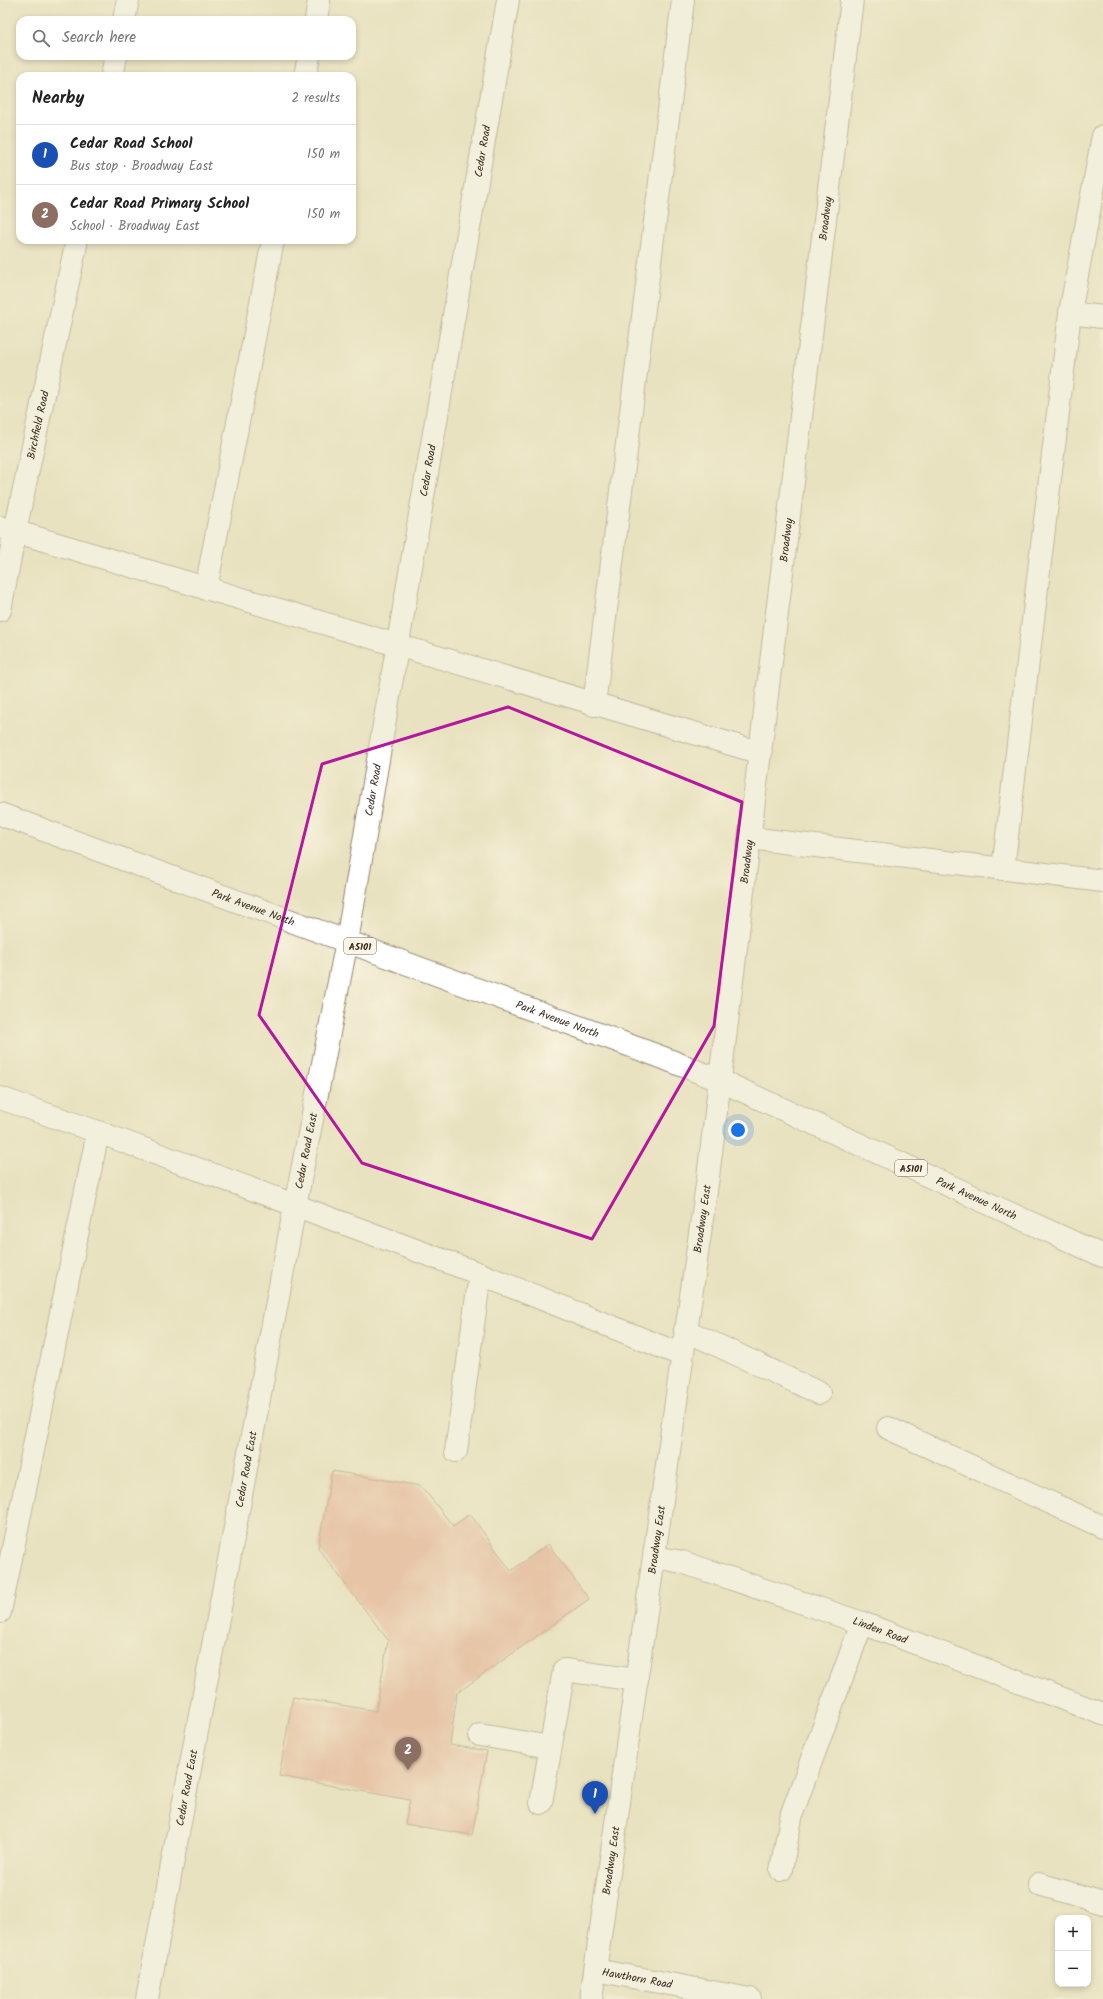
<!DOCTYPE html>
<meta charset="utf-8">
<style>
:root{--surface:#fff;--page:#f6f6f6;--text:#222;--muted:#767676;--line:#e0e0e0;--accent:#0f766e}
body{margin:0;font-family:Kalam,sans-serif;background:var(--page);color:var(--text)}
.controls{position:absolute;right:12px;bottom:12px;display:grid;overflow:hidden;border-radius:8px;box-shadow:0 2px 6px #0003}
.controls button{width:36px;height:36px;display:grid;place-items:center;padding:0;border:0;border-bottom:1px solid var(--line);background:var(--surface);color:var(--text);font:20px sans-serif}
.you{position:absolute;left:738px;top:1130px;width:14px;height:14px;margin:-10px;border:3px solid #fff;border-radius:50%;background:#1a73e8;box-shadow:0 0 0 6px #1a73e833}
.badge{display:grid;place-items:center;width:26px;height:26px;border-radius:50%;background:var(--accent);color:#fff;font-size:13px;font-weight:700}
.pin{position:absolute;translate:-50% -33px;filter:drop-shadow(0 1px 2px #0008)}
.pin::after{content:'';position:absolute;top:21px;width:14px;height:12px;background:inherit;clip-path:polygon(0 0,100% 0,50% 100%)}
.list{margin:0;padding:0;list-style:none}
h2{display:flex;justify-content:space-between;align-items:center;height:52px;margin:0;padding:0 16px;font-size:17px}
h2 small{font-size:13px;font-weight:400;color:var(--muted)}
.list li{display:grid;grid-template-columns:26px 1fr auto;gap:12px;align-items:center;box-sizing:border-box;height:60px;padding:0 16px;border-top:1px solid var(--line)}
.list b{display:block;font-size:15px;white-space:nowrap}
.list p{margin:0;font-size:13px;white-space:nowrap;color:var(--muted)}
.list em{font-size:13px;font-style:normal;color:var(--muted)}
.icon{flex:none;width:22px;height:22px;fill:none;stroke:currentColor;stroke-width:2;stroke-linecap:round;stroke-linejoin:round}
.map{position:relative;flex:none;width:1103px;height:1999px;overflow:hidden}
.search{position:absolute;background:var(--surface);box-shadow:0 2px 6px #0003;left:16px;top:16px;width:340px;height:44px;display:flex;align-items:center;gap:10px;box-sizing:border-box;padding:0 14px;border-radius:12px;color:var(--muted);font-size:15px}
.panel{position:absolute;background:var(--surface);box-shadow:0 2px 6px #0003;left:16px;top:72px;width:340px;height:172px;border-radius:12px}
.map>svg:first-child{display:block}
</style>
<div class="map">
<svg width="1103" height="1999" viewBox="0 0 1103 1999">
<rect width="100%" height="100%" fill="#fcf5e5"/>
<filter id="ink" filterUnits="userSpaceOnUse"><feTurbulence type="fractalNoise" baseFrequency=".025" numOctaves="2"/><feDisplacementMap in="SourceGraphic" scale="8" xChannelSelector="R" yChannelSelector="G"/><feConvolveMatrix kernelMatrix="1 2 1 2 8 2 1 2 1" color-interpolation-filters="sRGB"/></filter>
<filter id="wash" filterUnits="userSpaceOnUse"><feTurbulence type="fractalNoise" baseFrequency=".012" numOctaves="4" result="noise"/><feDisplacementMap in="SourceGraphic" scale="16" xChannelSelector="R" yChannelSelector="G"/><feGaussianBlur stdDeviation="0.9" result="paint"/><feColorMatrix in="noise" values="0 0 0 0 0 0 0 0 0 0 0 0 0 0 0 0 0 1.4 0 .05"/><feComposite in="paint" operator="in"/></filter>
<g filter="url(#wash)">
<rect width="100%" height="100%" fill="#e8e2c0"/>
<g id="blocks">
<polygon fill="#e69f87" points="332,1471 421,1486 453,1526 470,1514 511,1571 548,1544 589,1599 457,1693 450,1745 487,1751 472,1835 405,1824 410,1800 279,1776 293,1697 376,1711 388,1640 318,1548"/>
</g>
</g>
<g filter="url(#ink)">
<use href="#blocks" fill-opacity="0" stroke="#92866f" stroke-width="1"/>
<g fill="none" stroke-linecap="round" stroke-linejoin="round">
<g stroke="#92866f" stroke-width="24">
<g id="minor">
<polyline points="124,20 128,0"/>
<polyline points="316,20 319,0"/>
<polyline points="112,76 116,56"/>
<polyline points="305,76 309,56"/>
<polyline points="1070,313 1103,317"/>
<polyline points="0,527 761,753"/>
<polyline points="206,589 273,240"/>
<path id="s1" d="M0,610L15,531L77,240"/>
<polyline points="594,705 683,0"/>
<polyline points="750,838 1103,881"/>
<polyline points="1003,869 1070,313 1103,136"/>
<polyline points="0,1098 98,1132 480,1274 682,1355"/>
<polyline points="685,1330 819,1393"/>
<polyline points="888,1428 1103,1527"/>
<polyline points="456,1451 480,1274"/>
<path id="s2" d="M655,1557L682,1562L862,1623L1103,1714"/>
<polyline points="0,1612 98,1132"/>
<polyline points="480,1735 550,1747"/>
<polyline points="541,1803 564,1670 637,1680"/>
<polyline points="781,1870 792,1813 862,1623"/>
<polyline points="1039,1884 1103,1903"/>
<path id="s3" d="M595,1970L750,1999"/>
<path id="s4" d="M147,1999L295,1206L347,941L508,0"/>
<path id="s5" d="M591,1999L708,1177L852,0"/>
</g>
</g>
<g stroke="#92866f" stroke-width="24">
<g id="major">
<path id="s6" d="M0,814L661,1057L719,1080L1103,1256"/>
</g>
</g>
<use href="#minor" stroke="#fff" stroke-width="22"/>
<use href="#major" stroke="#fff" stroke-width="22"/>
</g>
</g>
<path d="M0 0H1103V1999H0ZM508,707L742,802L714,1026L592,1239L362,1163L259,1015L322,764Z" fill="#e8e2c0" fill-opacity=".55" fill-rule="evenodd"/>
<path fill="none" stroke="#b5179e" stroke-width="3" stroke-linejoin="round" d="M508,707L742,802L714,1026L592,1239L362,1163L259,1015L322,764Z"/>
<g text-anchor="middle" stroke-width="3" stroke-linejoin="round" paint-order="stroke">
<g fill="#fcf5e5" stroke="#75675a" stroke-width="1">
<rect x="344" y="938" width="32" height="16" rx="3"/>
<rect x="895" y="1160" width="32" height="16" rx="3"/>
</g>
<g font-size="10" font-weight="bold" fill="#3b2a1e">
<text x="360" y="950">A5101</text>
<text x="911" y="1172">A5101</text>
</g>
<g font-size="11" fill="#3b2a1e" stroke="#fcf5e5">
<text dy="4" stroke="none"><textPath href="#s4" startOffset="1878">Cedar Road</textPath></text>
<text dy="4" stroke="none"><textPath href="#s5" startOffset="1796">Broadway</textPath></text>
<text dy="4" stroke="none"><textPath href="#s1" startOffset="189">Birchfield Road</textPath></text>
<text dy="4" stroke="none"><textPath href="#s4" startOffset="1554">Cedar Road</textPath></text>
<text dy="4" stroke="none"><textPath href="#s5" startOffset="1472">Broadway</textPath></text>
<text dy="4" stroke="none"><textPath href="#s4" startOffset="1230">Cedar Road</textPath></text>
<text dy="4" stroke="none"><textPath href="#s5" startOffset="1148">Broadway</textPath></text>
<text dy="4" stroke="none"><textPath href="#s6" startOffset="270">Park Avenue North</textPath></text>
<text dy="4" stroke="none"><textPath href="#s6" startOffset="594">Park Avenue North</textPath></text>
<text dy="4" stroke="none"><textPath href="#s4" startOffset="863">Cedar Road East</textPath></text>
<text dy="4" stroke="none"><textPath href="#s6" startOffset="1050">Park Avenue North</textPath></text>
<text dy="4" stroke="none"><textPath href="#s5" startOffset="788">Broadway East</textPath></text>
<text dy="4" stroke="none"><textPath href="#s4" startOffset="539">Cedar Road East</textPath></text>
<text dy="4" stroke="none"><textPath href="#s5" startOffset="464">Broadway East</textPath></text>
<text dy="4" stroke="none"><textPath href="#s2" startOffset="237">Linden Road</textPath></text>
<text dy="4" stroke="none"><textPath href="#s4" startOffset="215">Cedar Road East</textPath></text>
<text dy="4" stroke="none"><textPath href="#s5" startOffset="140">Broadway East</textPath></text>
<text dy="4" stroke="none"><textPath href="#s3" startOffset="43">Hawthorn Road</textPath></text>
</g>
</g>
</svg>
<div class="controls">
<button>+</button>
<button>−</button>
</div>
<div class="you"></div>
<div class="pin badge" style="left:595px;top:1814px;background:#1a4fb4">1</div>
<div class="pin badge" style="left:408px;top:1770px;background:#8d6e63">2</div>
<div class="search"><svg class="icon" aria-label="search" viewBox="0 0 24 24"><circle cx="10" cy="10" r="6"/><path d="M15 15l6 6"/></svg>Search here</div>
<section class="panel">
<h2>Nearby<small>2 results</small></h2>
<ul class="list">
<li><span class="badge" style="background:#1a4fb4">1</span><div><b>Cedar Road School</b><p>Bus stop · Broadway East</p></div><em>150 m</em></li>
<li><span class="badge" style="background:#8d6e63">2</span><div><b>Cedar Road Primary School</b><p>School · Broadway East</p></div><em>150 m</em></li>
</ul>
</section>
</div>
